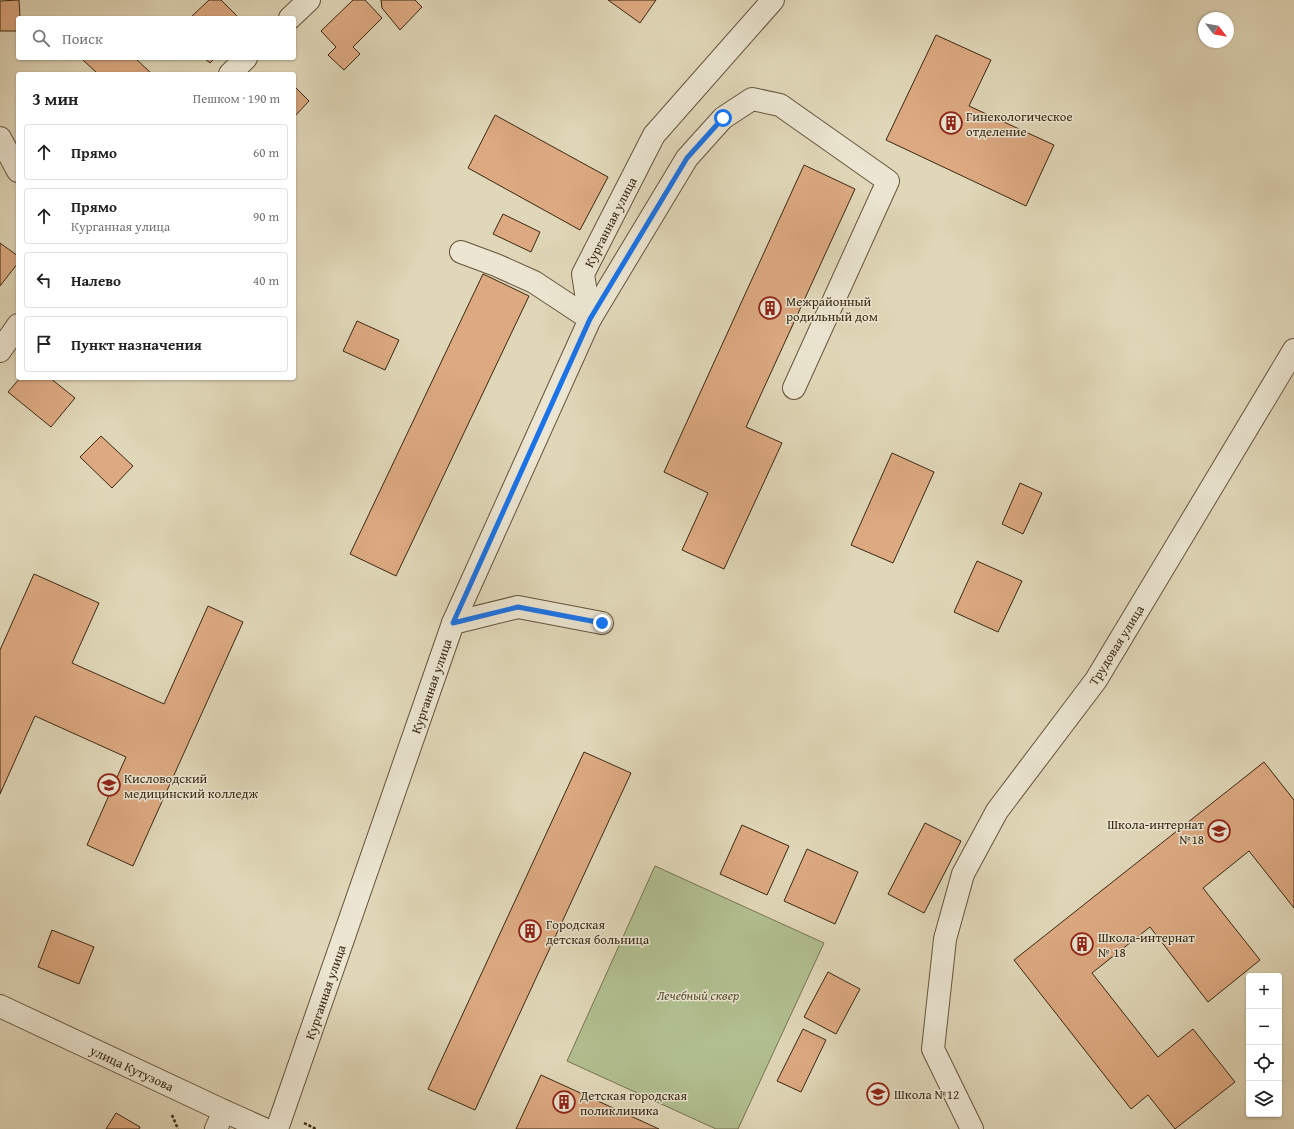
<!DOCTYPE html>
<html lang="ru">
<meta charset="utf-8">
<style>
:root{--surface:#fff;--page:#f6f6f6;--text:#222;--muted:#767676;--line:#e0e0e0}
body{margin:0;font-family:"Gentium Book Plus",serif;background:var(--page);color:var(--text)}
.controls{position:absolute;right:12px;bottom:12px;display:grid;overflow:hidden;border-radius:4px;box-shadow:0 1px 3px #0004}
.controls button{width:36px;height:36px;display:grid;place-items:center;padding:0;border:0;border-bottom:1px solid var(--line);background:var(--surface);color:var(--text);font:20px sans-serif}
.compass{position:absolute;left:1198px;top:12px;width:36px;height:36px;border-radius:50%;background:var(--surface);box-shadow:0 1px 3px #0004;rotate:121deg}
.stop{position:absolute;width:12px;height:12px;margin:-9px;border:3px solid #1a73e8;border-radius:50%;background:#fff}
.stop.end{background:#1a73e8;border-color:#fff;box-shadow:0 1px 4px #0008}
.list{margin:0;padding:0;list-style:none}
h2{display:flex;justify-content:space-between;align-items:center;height:52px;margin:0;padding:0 16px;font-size:17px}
h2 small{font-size:13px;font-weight:400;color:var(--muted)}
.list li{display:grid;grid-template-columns:26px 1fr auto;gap:12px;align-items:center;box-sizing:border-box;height:56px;margin:0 8px 8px;padding:0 8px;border:1px solid var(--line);border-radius:4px}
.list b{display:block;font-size:15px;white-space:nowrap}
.list p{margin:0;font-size:13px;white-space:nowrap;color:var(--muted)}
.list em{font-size:13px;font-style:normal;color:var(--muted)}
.icon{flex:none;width:22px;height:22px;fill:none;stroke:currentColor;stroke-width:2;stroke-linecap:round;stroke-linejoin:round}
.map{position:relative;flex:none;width:1294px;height:1129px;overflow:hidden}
.search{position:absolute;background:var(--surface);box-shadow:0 1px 3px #0004;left:16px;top:16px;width:280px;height:44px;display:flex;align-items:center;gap:10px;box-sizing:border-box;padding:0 14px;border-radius:4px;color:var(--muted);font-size:15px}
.panel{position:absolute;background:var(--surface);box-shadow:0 1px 3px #0004;left:16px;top:72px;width:280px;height:308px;border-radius:4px}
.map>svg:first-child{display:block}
</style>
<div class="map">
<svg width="1294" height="1129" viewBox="0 0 1294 1129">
<rect width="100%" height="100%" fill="#e0d7b8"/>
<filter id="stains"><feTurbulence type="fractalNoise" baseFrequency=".005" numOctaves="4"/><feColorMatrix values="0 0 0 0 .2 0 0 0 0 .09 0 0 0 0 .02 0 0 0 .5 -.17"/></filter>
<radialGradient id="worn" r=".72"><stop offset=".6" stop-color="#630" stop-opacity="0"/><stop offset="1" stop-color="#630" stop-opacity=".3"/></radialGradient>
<polygon fill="#b1be8f" stroke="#767350" points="655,866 824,943 738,1129 716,1129 567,1061"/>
<g fill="#dca981" stroke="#3a2812">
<polygon points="19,0 20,18 18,18 18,31 0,31 0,1"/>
<polygon points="209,0 221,0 239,18 190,18"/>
<polygon points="353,0 365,0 382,18 353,47 360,54 344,70 328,55 336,47 321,31"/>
<polygon points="381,0 415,0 422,7 400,30 382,8"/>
<polygon points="608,0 656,0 640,23"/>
<polygon points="936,35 991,60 969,106 1054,145 1026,206 886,140"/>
<polygon points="85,58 135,58 152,74 98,74 83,60"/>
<polygon points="204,58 215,58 210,63"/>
<polygon points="294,86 309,101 294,117"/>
<polygon points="495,115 608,177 580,230 468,168"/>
<polygon points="804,165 855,189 746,427 782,443 724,569 682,550 708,493 664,472"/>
<polygon points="503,214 540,232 531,252 493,234"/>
<polygon points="0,243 18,256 18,263 0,286"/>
<polygon points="483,274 529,296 396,576 350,554"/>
<polygon points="357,321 399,340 385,370 343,351"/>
<polygon points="20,378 50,378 75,398 51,427 8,392"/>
<polygon points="101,436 133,466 112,488 80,457"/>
<polygon points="892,453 934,472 893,563 851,545"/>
<polygon points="1020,483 1042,493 1023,534 1002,524"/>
<polygon points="977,561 1022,581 998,632 954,612"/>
<polygon points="34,574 99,603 72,663 164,704 208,606 243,622 133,866 87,845 126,757 35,716 0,794 0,650"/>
<polygon points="584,752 631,773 475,1110 428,1089"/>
<polygon points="1264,762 1294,800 1294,908 1249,851 1203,888 1260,960 1208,1002 1150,927 1092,973 1158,1057 1193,1029 1235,1082 1175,1129 1148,1095 1131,1109 1014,960"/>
<polygon points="925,823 961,841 924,913 888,894"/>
<polygon points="742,825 789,846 767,895 720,874"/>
<polygon points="807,849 858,872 835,924 784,901"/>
<polygon points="52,930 94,947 79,984 38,967"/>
<polygon points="828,972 860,989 836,1034 804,1017"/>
<polygon points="803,1029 826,1040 801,1092 777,1081"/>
<polygon points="541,1075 659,1129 516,1129"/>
<polygon points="116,1113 140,1127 139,1129 106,1129"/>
</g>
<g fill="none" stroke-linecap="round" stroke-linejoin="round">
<g stroke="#64543c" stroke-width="24">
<g id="minor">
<polyline points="290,18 309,0"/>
<polyline points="230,74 246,58"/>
<polyline points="0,138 18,171"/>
<polyline points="461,252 496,265 534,282 590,319"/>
<polyline points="590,319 583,274 654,135 773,0"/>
<polyline points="0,351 18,325"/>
<polyline points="453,623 518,607 602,623"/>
<polyline points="0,1006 224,1111 264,1129"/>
<polyline points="216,1129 224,1111"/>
<polyline points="277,1129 453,623 590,319 687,158 723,118 752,99 780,105 888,181 794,388"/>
<polyline points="972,1129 933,1049 945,939 963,874 997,811 1096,680 1294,350"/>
</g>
</g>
<g stroke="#3a2812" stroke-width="2.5" stroke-dasharray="3 2" stroke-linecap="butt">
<polyline points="172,1115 178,1129"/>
<polyline points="304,1123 316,1129"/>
</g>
<use href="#minor" stroke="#ebe5d1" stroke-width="22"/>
</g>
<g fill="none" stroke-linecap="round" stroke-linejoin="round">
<polyline stroke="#1a73e8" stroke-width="5" points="602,623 518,607 453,623 590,319 687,158 723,118"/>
</g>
<defs>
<g id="building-ring" transform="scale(1.15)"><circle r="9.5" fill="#ebe5d1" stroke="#8f2418" stroke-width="1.5"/><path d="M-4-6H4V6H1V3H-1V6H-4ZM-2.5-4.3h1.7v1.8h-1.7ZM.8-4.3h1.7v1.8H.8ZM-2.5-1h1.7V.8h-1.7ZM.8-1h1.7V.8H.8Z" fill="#8f2418"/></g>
<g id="university-ring" transform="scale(1.15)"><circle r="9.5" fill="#ebe5d1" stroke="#8f2418" stroke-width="1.5"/><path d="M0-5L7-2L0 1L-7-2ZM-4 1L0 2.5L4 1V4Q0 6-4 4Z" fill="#8f2418"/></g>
<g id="school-ring" transform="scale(1.15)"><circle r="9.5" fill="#ebe5d1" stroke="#8f2418" stroke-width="1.5"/><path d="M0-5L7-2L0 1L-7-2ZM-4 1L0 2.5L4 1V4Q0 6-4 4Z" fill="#8f2418"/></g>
</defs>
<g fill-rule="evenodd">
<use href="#building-ring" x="951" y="123"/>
<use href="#building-ring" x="770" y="308"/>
<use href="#university-ring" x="109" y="785"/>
<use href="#school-ring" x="1219" y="831"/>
<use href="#building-ring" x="530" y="931"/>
<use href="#building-ring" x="1082" y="944"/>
<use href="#school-ring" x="878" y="1094"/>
<use href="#building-ring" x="564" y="1102"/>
</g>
<g text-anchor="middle" stroke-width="3" stroke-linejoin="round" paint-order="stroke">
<g font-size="13" fill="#3a2812" stroke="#ebe5d1" text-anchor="start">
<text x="966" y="121">Гинекологическое<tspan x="966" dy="15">отделение</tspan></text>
<text x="786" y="306">Межрайонный<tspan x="786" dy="15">родильный дом</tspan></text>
<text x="124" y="783">Кисловодский<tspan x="124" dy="15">медицинский колледж</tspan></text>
<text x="1204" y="829" text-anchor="end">Школа-интернат<tspan x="1204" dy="15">№18</tspan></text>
<text x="546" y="929">Городская<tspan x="546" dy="15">детская больница</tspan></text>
<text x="1098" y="942">Школа-интернат<tspan x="1098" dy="15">№ 18</tspan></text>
<text x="894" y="1099">Школа №12</text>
<text x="580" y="1100">Детская городская<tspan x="580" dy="15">поликлиника</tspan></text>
</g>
<g font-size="13" fill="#3a2812" stroke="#ebe5d1">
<text transform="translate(610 222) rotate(-63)" y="5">Курганная улица</text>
<text transform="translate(1116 645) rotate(-58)" y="5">Трудовая улица</text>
<text transform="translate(431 686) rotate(-71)" y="5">Курганная улица</text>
<text transform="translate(325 992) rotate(-71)" y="5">Курганная улица</text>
<text transform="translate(132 1068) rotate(25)" y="5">улица Кутузова</text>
</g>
<g font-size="13" font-style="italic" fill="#584e31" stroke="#ebe5d1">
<text x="698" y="1000">Лечебный сквер</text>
</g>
</g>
<rect width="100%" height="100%" filter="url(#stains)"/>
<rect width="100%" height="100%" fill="url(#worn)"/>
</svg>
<div class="controls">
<button>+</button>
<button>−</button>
<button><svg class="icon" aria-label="locate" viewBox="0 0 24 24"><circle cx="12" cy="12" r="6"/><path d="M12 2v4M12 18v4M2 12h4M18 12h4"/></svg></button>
<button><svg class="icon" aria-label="layers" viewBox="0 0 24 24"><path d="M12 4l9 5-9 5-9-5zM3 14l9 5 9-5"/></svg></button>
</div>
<svg class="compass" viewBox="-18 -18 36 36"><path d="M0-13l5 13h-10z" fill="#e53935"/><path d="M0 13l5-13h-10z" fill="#767676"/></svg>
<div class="stop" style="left:723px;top:118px"></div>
<div class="stop end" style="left:602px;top:623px"></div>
<div class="search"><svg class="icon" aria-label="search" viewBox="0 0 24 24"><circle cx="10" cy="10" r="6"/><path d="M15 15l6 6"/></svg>Поиск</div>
<section class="panel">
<h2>3 мин<small>Пешком · 190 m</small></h2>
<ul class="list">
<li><svg class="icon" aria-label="ahead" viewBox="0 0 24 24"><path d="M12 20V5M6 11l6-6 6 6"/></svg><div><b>Прямо</b></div><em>60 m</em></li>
<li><svg class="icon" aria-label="ahead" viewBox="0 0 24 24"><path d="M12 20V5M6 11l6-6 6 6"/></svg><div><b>Прямо</b><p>Курганная улица</p></div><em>90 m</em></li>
<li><svg class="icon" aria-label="left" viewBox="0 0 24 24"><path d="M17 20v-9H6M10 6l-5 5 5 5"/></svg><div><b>Налево</b></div><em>40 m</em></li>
<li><svg class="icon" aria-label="arrive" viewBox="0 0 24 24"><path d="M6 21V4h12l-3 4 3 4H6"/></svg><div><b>Пункт назначения</b></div></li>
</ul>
</section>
</div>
